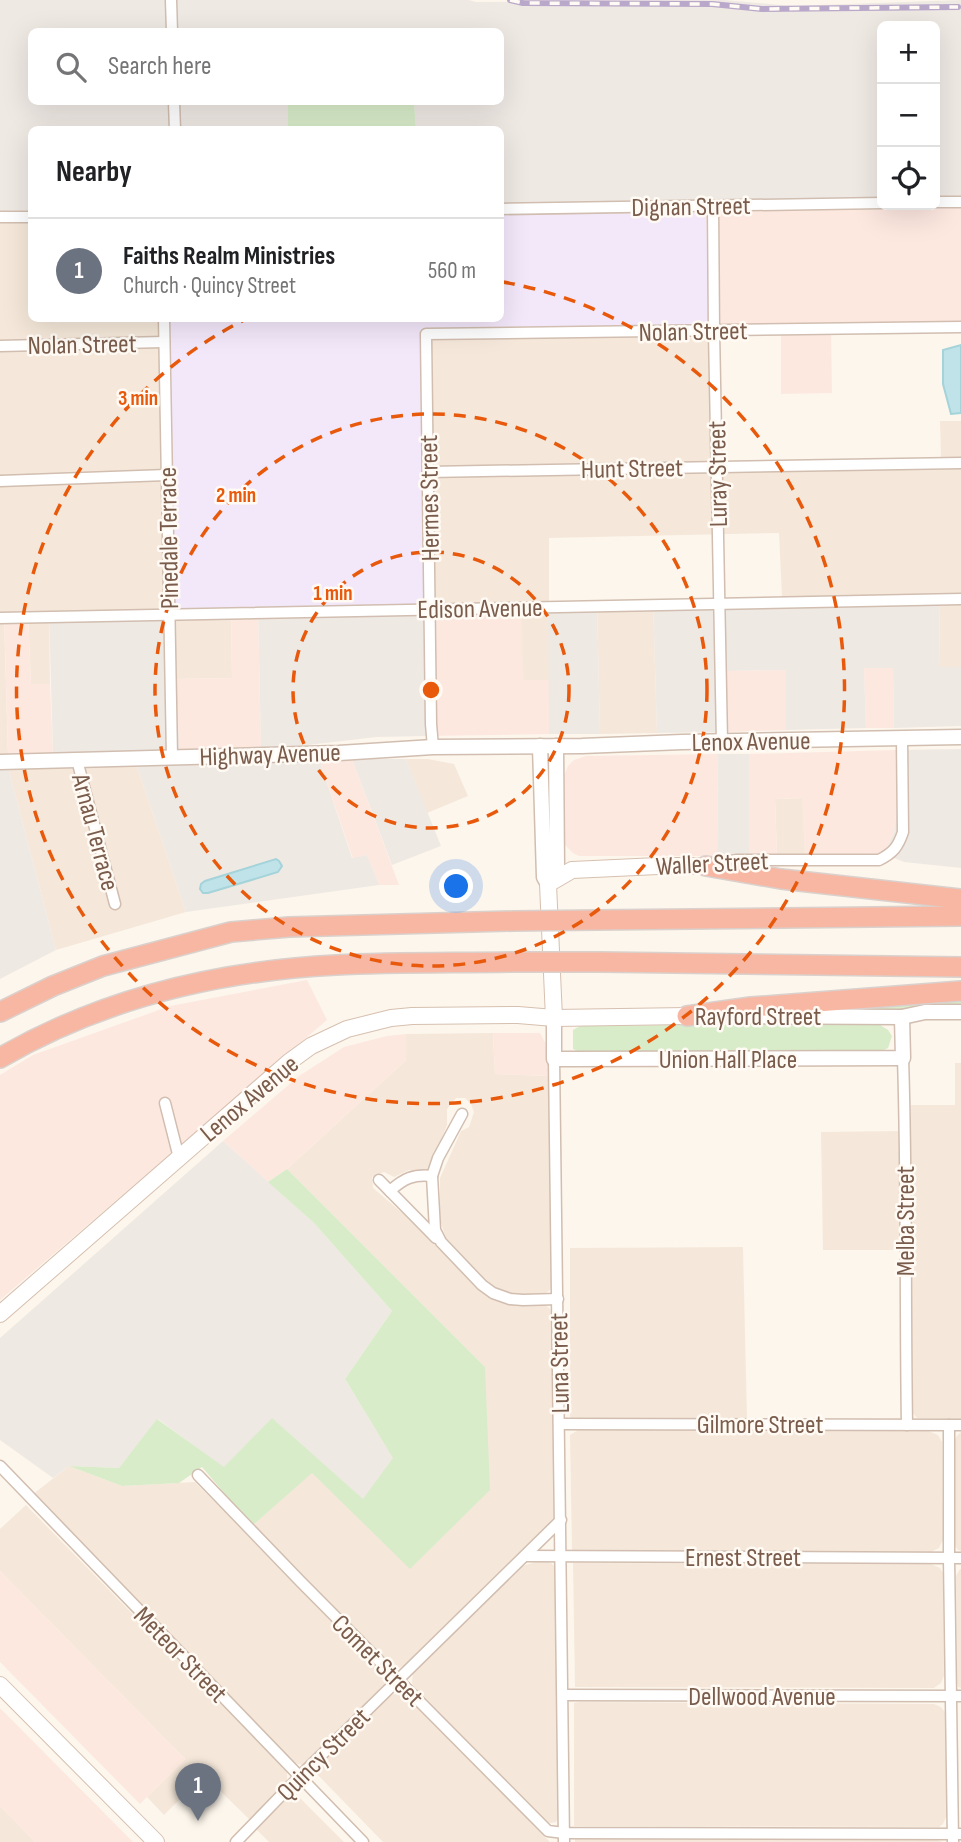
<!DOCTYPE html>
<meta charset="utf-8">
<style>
:root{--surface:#fff;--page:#f2f2f2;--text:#202124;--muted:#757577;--line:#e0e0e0;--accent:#e76f51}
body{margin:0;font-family:"Sofia Sans Condensed",sans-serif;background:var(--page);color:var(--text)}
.controls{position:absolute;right:21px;top:21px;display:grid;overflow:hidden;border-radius:10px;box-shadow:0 7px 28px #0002}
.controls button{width:63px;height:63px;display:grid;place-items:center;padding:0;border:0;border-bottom:2px solid var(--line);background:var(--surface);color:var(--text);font:35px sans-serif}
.you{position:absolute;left:457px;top:887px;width:24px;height:24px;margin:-18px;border:5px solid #fff;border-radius:50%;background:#1a73e8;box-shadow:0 0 0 10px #1a73e833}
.badge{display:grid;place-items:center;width:46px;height:46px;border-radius:50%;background:var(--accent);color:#fff;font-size:23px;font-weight:700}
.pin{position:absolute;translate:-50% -58px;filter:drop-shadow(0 2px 4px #0008)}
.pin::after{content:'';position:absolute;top:37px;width:24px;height:21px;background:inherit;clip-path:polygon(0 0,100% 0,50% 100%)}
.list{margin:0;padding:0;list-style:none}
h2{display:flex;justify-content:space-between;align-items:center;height:91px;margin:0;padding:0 28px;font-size:30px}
h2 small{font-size:23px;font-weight:400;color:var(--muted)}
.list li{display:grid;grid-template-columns:46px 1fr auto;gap:21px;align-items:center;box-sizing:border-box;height:105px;padding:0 28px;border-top:2px solid var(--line)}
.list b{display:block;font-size:26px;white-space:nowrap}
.list p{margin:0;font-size:23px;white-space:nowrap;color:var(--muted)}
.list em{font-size:23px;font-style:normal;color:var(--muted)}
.icon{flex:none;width:38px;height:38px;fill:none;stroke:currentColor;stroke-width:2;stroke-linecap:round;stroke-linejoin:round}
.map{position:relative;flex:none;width:961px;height:1842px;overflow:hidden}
.search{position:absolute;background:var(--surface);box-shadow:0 7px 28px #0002;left:28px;top:28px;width:476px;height:77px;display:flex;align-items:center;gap:18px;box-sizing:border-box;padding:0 24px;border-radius:10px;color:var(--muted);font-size:26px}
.panel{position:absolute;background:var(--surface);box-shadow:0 7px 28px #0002;left:28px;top:126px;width:476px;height:196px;border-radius:10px}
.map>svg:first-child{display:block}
</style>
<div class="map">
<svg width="961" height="1842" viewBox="0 0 961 1842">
<rect width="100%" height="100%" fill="#fdf6ec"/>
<g fill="#f5e8da">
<polygon points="31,210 32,318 169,319 175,608 231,608 232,678 176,679 49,612 50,684 31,684 28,613 4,614 8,755 0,756 0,211"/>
<polygon points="709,326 712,461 941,458 940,421 961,421 961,667 939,668 940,594 782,597 779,533 549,538 549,680 523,680 424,604 421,329"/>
<polygon points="653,600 657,733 600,734 597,601"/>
<polygon points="406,759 428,759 454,764 468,796 427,813"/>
<polygon points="136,763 186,912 56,950 8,767"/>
<polygon points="803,798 805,855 777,855 775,799"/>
<polygon points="493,1033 495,1074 549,1076 552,1282 550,1290 544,1294 520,1296 501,1291 480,1277 446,1238 440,1220 440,1178 461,1131 469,1127 474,1112 471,1104 465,1098 456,1098 447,1109 447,1125 431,1167 426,1170 409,1170 394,1177 384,1172 372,1177 373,1188 407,1217 478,1288 494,1300 512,1305 545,1305 550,1309 552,1315 554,1516 549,1525 407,1665 399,1668 388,1664 252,1526 311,1473 485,1367 287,1169 406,1060 406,1034"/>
<polygon points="955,1063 961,1063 961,1419 917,1418 911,1411 911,1105 955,1105"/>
<polygon points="901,1131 902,1250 823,1250 821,1132"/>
<polygon points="743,1247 747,1418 575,1419 570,1417 570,1248"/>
<polygon points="578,1430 926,1430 938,1435 942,1442 943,1540 939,1548 931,1552 572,1550 570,1435"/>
<polygon points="961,1432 961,1551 958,1550 955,1546 954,1444 956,1437"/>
<polygon points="69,1466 122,1486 195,1482 382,1672 386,1678 384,1687 308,1762 302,1765 295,1763 32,1495"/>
<polygon points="26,1505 287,1772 287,1785 250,1820 204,1775 164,1815 147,1797 185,1759 0,1571 0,1529"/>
<polygon points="536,1562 547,1562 551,1563 556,1568 558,1818 556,1822 550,1823 544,1820 413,1688 412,1681 413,1673 522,1566"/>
<polygon points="573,1563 931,1564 940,1568 943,1573 944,1676 941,1683 934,1688 575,1687"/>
<polygon points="960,1569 961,1569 961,1688 958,1687 957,1683 956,1576"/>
<polygon points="394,1694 402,1694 411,1700 550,1842 383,1842 314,1771 388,1698"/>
<polygon points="579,1702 934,1704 941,1707 945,1712 947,1815 943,1824 939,1827 574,1826 574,1703"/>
<polygon points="295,1793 344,1842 269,1842 256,1829 292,1794"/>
<polygon points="0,1806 35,1842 0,1842"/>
<polygon points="575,1839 936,1840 943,1842 575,1842"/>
</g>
<g fill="#fde8e0">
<polygon points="961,208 961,323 831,324 832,393 781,394 781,326 709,326 706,212"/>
<polygon points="521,603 523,680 549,680 549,734 427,736 424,604"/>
<polygon points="258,607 261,747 179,750 176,679 232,678 231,608"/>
<polygon points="4,613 28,613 31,684 50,684 53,754 8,755"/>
<polygon points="864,668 893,668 894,728 866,728"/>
<polygon points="786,670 786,730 727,732 725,671"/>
<polygon points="895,750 898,800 894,832 884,854 805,855 802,798 775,799 777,855 749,855 749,754"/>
<polygon points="718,754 717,856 579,856 573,853 565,845 563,778 568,766 574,760 586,756"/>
<polygon points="319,759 352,759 399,885 379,885 367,855 353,859"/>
<polygon points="307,980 327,1020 0,1300 0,1075 33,1055 170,1006"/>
<polygon points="493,1033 540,1033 546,1044 549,1076 495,1074"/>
<polygon points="406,1034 406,1060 287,1169 268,1182 223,1141 299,1076 344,1047 387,1036"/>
<polygon points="0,1571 185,1759 140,1804 0,1662"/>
<polygon points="0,1709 1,1709 133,1842 35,1842 0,1806"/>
</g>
<g fill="#efe9e4" fill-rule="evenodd">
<path d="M0,0H469L476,2L724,0L792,6L961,0V208L501,215L500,130L416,129L414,102H500V32H32V102H288V129L32,130L31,210L0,211ZM882,26H935V205H882Z"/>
<polygon points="940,594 939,667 961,667 961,726 894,728 893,668 864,668 866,728 786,730 786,670 725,671 727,732 657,733 653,600"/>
<polygon points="597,601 600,734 549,734 548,602"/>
<polygon points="424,604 427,736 377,737 299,746 261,747 258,607"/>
<polygon points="175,609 179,750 53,754 49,612"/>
<polygon points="961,749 961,868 904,862 884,854 894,832 898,800 895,750"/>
<polygon points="718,754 749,754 749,855 717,856"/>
<polygon points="319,759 352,858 367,855 379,885 186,912 136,763"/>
<polygon points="352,759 406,759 441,846 392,865"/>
<polygon points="0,767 8,767 56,950 0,979"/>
<polygon points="223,1141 314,1223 392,1311 345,1379 393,1458 363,1500 272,1419 224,1468 158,1419 119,1468 69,1466 53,1478 0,1440 0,1338"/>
</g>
<polygon fill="#f3e8fa" points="706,212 709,326 421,329 424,604 175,609 169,319 500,318 501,215"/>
<g fill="#d8ecc9">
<polygon points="288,102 414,102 416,129 288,129"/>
<polygon points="961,994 961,1006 908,1011 812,1011"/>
<polygon points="877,1023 888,1030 892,1036 888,1048 882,1051 580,1052 573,1049 573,1030 580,1026"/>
<polygon points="287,1169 485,1367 490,1490 410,1569 312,1473 252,1526 202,1467 179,1483 122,1486 69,1466 119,1468 157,1419 224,1467 272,1418 363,1499 393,1458 345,1379 392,1311 314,1223 268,1182"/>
</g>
<g fill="#bfe3e8" stroke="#a5d3da" stroke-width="2">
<polygon points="961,345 961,413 951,414 943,384 943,350"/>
<polygon points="276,859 279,861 282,866 278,872 208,893 203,893 200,889 201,884 205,881"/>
</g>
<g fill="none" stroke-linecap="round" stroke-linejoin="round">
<g stroke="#d1beb0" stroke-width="13">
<g id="minor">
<polyline points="171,0 172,32"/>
<polyline points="174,102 175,130"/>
<polyline points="935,202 961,202"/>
<polyline points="713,206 714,331 722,742"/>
<polyline points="500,209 882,203"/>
<polyline points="0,217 32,217"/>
<polyline points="164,318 172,757"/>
<polyline points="0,346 164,342"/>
<polyline points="428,472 961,463"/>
<polyline points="0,481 167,475"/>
<polyline points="0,618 961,599"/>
<polyline points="433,747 431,724 426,334 961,327"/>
<polyline points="77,760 115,904"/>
<path d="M721,863L736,860H879C893,853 898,847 903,832L902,738"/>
<path d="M903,1058C907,1180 905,1303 907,1425"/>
<polyline points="554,1059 564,1842"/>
<polyline points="165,1103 179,1158"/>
<polyline points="462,1114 438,1158 432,1176 435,1230 441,1242 482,1285 493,1293 510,1299 523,1300 558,1299"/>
<polyline points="379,1180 436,1238"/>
<path d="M390,1191C404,1178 414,1174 432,1176"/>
<polyline points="560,1424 961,1425"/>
<polyline points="949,1425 949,1558 953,1842"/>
<polyline points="0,1466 363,1842"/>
<polyline points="198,1475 301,1582 548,1831 564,1833 961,1834"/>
<polyline points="525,1556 961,1558"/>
<polyline points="563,1695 961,1696"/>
<polyline points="236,1842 300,1776 561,1520"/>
</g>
</g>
<g stroke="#d1beb0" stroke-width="17">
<g id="tertiary">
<polyline points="540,746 544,877 548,884 556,875 557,868 556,746"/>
<polyline points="0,762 339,753 433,747 582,746 682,742 961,737"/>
<polyline points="739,1016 902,1017 925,1012 961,1012"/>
<polyline points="554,1018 554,1059 568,1059 903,1058 902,1017"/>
</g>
</g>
<g stroke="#d6c0b0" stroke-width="18">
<g id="secondary">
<polyline points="554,1018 548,884 572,870 658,866 706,866"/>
<polyline points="0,1314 289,1062 311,1046 347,1029 391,1018 412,1016 518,1015 554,1018 687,1016"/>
<polyline points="0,1685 156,1842"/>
</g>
</g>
<g stroke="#dad1cd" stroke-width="22">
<g id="motorway">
<polyline points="706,866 781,879 961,899"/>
<polyline points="597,920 961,916"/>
<polyline points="601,962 961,967"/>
<polyline points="0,1012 53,986 103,966 231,932 289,927 514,921"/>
<polyline points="687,1016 751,1007 961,991"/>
<path d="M0,1058C103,998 218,971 336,965C394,962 453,963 512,962"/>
</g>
</g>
<use href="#minor" stroke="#fff" stroke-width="10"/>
<use href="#tertiary" stroke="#fff" stroke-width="14"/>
<use href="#secondary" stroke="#fff" stroke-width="16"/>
<use href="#motorway" stroke="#f7b7a3" stroke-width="19"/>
<g stroke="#b9a8c9" stroke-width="6">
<polyline id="rail" points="510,0 523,3 712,4 762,9 958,7"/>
</g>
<use href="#rail" stroke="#fffaf3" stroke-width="3.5" stroke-dasharray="10" stroke-linecap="butt"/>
<g stroke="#dad1cd" stroke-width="22" stroke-linecap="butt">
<g id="motorway-bridge">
<polyline points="514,921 597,920"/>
<polyline points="512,962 601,962"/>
</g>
</g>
<use href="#motorway-bridge" stroke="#f7b7a3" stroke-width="19"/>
</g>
<g fill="none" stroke="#e8590c" stroke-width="3.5" stroke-dasharray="12 9">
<circle cx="431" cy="690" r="138"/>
<circle cx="431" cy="690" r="276"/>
<path d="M503 282A414 414 0 1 1 246 319"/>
</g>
<g text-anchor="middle" stroke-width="5" stroke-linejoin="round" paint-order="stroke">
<g font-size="26" fill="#7a5c4d" stroke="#fffaf3">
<text transform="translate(691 206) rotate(-1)" y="9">Dignan Street</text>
<text transform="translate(693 331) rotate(-1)" y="9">Nolan Street</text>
<text transform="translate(82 344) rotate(-1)" y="9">Nolan Street</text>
<text transform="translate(632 468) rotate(-1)" y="9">Hunt Street</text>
<text transform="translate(717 474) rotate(-91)" y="9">Luray Street</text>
<text transform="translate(429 498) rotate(-91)" y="9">Hermes Street</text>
<text transform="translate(168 538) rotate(-91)" y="9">Pinedale Terrace</text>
<text transform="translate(480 608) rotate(-1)" y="9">Edison Avenue</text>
<text transform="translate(751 741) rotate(-1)" y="9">Lenox Avenue</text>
<text transform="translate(270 754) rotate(-2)" y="9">Highway Avenue</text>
<text transform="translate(96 832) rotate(75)" y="9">Arnau Terrace</text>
<text transform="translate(712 863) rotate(-3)" y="9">Waller Street</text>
<text x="758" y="1025">Rayford Street</text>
<text x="728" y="1068">Union Hall Place</text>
<text transform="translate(249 1098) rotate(-40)" y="9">Lenox Avenue</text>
<text transform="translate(905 1221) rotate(-90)" y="9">Melba Street</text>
<text transform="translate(559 1363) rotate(-91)" y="9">Luna Street</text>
<text x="760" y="1433">Gilmore Street</text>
<text x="743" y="1566">Ernest Street</text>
<text transform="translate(181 1654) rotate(46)" y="9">Meteor Street</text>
<text transform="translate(378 1660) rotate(45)" y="9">Comet Street</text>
<text x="762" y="1705">Dellwood Avenue</text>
<text transform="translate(323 1754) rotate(-45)" y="9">Quincy Street</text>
</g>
</g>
<circle cx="431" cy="690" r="10" fill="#e8590c" stroke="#fffaf3" stroke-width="3.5"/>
<g font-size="21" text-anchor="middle" font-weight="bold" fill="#e8590c" stroke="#fffaf3" stroke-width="5" stroke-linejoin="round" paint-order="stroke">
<text x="138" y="405">3 min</text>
<text x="236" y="502">2 min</text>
<text x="333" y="600">1 min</text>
</g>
</svg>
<div class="controls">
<button>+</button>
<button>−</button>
<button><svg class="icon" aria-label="locate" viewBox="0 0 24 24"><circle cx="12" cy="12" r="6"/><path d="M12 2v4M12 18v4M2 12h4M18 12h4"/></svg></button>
</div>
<div class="you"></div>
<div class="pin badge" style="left:198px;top:1821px;background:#6b7280">1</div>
<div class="search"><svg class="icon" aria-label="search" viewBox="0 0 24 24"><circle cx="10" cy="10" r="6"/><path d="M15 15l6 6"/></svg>Search here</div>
<section class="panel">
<h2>Nearby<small></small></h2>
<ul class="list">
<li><span class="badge" style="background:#6b7280">1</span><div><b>Faiths Realm Ministries</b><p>Church · Quincy Street</p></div><em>560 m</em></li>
</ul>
</section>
</div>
